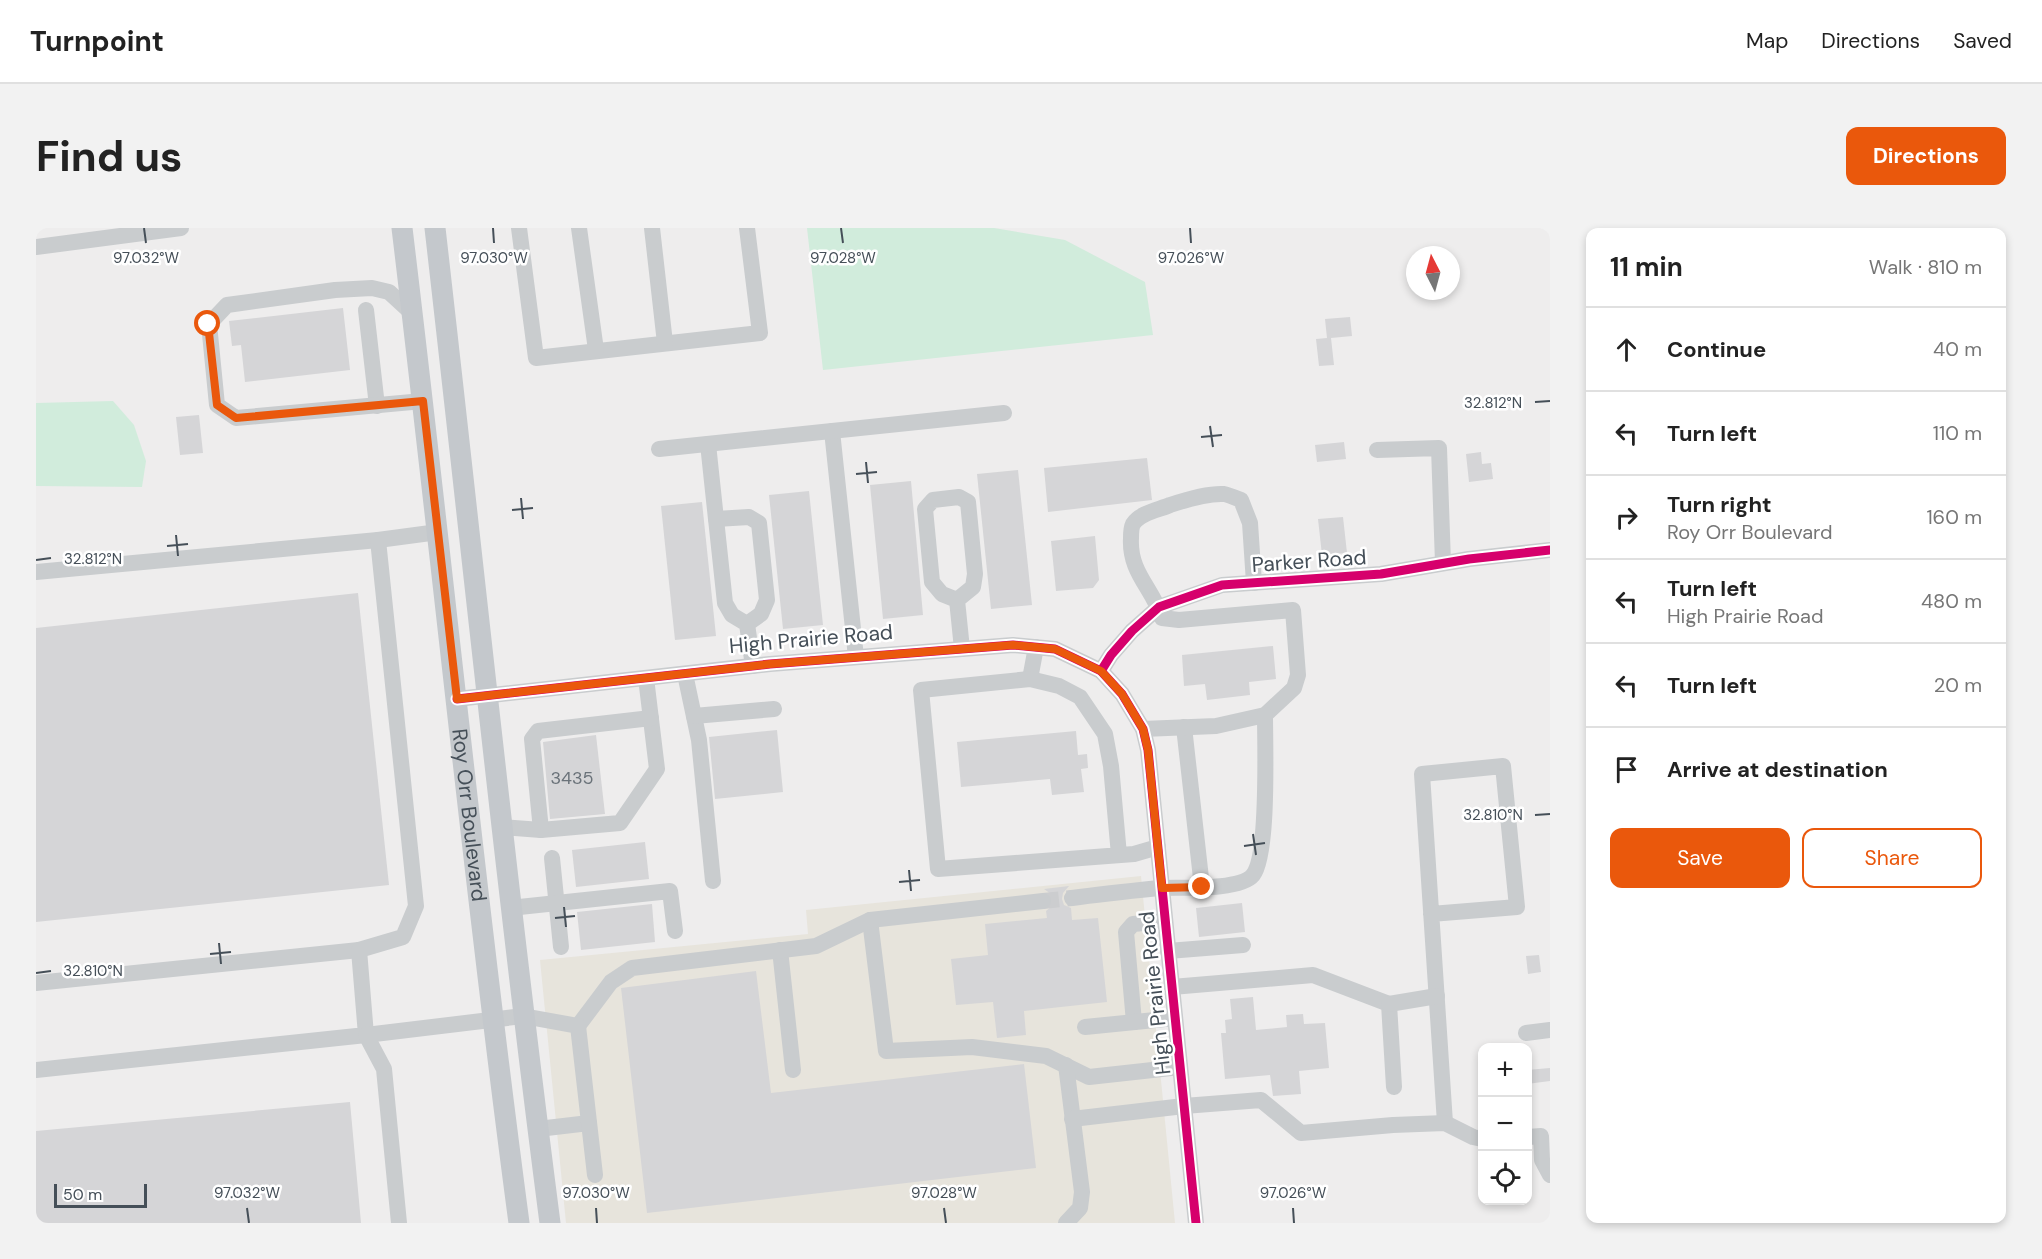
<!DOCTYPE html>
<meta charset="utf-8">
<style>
:root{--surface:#fff;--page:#f2f2f2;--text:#222;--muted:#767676;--line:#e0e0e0;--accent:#ea580c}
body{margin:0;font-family:"DM Sans",sans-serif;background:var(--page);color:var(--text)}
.controls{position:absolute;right:18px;bottom:18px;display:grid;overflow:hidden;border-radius:12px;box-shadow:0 3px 9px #0003}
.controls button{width:54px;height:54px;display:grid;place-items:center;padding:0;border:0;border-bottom:2px solid var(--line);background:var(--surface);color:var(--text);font:30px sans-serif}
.compass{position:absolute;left:1370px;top:18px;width:54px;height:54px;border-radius:50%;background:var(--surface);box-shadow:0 3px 9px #0003;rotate:354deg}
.scale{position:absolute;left:18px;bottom:15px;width:93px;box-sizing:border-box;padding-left:6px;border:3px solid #454f58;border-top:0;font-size:16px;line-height:21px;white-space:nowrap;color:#454f58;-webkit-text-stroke:4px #fff;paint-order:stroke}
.stop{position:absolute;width:18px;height:18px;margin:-14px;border:4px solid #ea580c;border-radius:50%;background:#fff}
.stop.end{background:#ea580c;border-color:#fff;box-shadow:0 2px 6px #0008}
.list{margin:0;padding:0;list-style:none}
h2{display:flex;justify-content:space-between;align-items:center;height:78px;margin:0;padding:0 24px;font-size:26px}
h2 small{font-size:20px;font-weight:400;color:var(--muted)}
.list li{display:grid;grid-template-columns:39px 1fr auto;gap:18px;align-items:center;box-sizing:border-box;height:84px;padding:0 24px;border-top:2px solid var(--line)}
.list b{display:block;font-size:22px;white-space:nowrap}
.list p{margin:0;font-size:20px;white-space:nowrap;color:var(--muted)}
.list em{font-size:20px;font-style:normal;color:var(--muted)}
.actions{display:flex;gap:12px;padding:18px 24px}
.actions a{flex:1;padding:14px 0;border:2px solid var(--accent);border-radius:12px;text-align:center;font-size:21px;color:var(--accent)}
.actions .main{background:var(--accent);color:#fff}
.icon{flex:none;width:33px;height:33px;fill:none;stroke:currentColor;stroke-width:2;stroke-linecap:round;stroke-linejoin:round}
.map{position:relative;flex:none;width:1514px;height:995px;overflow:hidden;border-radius:12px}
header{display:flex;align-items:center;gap:36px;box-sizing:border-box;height:84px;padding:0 30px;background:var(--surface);border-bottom:2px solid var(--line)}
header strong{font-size:28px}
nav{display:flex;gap:33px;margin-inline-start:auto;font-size:21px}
.intro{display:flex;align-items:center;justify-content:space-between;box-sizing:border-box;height:144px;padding:0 36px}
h1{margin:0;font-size:42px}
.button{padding:15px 27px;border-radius:12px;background:var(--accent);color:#fff;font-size:21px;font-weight:700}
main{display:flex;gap:36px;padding:0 36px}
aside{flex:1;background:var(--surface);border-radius:12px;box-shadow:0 3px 9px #0003}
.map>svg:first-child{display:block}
</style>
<header>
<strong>Turnpoint</strong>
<nav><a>Map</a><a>Directions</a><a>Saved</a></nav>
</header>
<div class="intro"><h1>Find us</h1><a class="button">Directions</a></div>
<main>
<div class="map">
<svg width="1514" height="995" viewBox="0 0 1514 995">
<rect width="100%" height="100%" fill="#eeeded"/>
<polygon fill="#e7e4dc" points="1105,648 1139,995 530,995 504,732 772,706 770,682"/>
<g fill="#d1ecdc">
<polygon points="771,0 958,0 1029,12 1109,54 1117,107 787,142"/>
<polygon points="77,173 98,197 110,233 106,259 0,258 0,175"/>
</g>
<g fill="#d5d5d7">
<polygon points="307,80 314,142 209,154 205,117 196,118 193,93"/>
<polygon points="1314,89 1316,108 1295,110 1298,137 1283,138 1280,111 1291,110 1289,91"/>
<polygon points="163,187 167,225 144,227 140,189"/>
<polygon points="1308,214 1310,231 1281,234 1279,217"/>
<polygon points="1445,224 1446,236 1455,235 1457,251 1433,254 1430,226"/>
<polygon points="1111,230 1116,272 1012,284 1008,240"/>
<polygon points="982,242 996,377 955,381 941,246"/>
<polygon points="875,253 887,387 847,391 834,257"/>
<polygon points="773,263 787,397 747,401 733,267"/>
<polygon points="666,274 680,408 639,412 625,278"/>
<polygon points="1307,289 1311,325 1286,327 1282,291"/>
<polygon points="1059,308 1063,352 1057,360 1020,363 1015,313"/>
<polygon points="322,365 353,657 0,694 0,400"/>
<polygon points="1237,418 1240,451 1213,454 1214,467 1171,472 1169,456 1148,458 1146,427"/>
<polygon points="741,502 747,564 679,571 673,509"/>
<polygon points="1040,503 1042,527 1051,526 1052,540 1045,541 1048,564 1016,567 1014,551 925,559 921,514"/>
<polygon points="560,507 569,586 514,591 507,514"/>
<polygon points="609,614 613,651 540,659 536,622"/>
<polygon points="1033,658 1027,665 1026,671 1028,677 1035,680 1036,692 1062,690 1071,774 988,783 990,807 961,810 957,774 920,777 915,731 952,727 949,696 1011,690 1010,683 1016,678 1017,672 1015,666 1008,661"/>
<polygon points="1206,675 1209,704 1163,709 1160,680"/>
<polygon points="616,676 619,714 545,722 541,684"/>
<polygon points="1503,727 1505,744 1492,746 1490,728"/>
<polygon points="720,743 735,865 988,836 1000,940 611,985 585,760"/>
<polygon points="1217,769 1220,802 1251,799 1250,787 1267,786 1268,796 1289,795 1293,840 1263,843 1265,866 1237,868 1234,847 1189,851 1185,805 1190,805 1189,792 1196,791 1194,771"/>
<polygon points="1514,840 1514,853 1491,856 1491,842"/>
<polygon points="314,874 325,995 0,995 0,903"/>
</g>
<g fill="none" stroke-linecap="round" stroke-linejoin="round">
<polyline stroke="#cccdcf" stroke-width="16" stroke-dasharray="16 8" stroke-linecap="butt" points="1007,673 1036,670"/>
<g stroke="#c9ccce" stroke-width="16">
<polyline points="483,0 500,130 724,105 711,0"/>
<polyline points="543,0 560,122"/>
<polyline points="616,0 629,115"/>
<polyline points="0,19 145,0"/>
<polyline points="330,82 341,178"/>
<polyline points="377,86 353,64 336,60 299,62 191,77 173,96 181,177 200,190 387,173"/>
<polyline points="796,203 820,429"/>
<polyline points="672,216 680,291"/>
<polyline points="623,221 968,185"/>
<polyline points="1341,222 1403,220 1407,335"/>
<polyline points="0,344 342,312"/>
<polyline points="921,372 906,366 896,354 889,281 897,272 923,269 932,274 939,346 937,359 921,372 926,421"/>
<polyline points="711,396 696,387 689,375 680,291 713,289 723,295 731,372 725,386 711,396 717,438"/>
<polyline points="1065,443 1075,427 1096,403 1123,379 1186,357 1345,346 1433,331 1514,322"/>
<polyline points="649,446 663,512 677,653"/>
<polyline points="994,451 1000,419"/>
<polyline points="421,471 734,436 977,417 1019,421 1065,443 1086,466 1107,501 1112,522 1160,995"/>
<polyline points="658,488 738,481"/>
<polyline points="1148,499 1166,659"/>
<path d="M1107,501L1180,498L1229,487L1258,460L1262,447L1257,382L1143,392L1126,390C1117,360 1093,345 1095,310C1095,305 1095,300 1097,296C1104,285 1122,282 1134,277C1149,272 1171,265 1188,266C1193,267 1200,270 1205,272L1214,295L1218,355"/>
<polyline points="466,599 505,602 584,595 621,541 610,450"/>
<polyline points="505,602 496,511 502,503 615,490"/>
<polyline points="1083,627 1075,538 1069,506 1044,469 1023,458 994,451 885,462 902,641 1098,626 1122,619"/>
<polyline points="516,630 525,719"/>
<path d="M1036,670C1065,666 1094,663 1123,660C1144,659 1204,663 1217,647C1233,627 1229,517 1229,487"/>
<polyline points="474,680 634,663 639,703"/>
<polyline points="1395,686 1481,679 1467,538 1386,546 1409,895"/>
<polyline points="834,692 850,823 936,819 1010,828 1053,849 1144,839"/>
<polyline points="744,722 757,842"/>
<polyline points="1132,723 1207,717"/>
<polyline points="0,755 323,722"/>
<polyline points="1136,759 1277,747 1353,776 1358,859"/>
<polyline points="1353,776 1401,768"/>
<polyline points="1098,794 1090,704 1097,696 1129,693"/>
<polyline points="542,798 575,754 596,740 780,718 834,692 1007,673"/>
<polyline points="1049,799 1139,790"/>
<polyline points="1490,805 1514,802"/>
<polyline points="1030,837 1046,964 1044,980 1030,995"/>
<polyline points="0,842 330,807 323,722 367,709 380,678 342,312 402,304"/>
<polyline points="1036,891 1148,878 1225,872 1265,905 1357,897 1409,895 1437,909 1446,911"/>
<polyline points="502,901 553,895"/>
<polyline points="1492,909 1505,908 1506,932 1514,947"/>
<polyline points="363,995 348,841 330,807 487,788 542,798 559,947"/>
</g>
<g stroke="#c4c8cc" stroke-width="21">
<path id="s1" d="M366,0C406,332 439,664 483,995"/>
<path d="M399,0C437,332 471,664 514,995"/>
</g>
<g stroke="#fff" stroke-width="13">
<g id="cycleway">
<polyline points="1065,443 1075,427 1096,403 1123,379 1186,357 1345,346 1433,331 1514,322"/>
<polyline points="421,471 734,436 977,417 1019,421 1065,443 1086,466 1107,501 1112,522 1160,995"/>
</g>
</g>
<use href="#cycleway" stroke="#d6006c" stroke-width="9"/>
</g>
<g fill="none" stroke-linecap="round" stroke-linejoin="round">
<polyline stroke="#ea580c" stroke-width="8" points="172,96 181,177 200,190 387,173 421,471 734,436 977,417 1019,421 1065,443 1086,466 1107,501 1112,522 1126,660 1166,659"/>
</g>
<path fill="none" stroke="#454f58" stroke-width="2" d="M108,0L110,15M457,0L458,15M805,0L807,15M1154,0L1155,15M1499,174L1514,173M1174,198L1177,219M1165,209L1186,207M830,234L832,255M820,246L841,244M485,270L487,291M476,282L497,280M140,307L142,328M131,318L152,316M0,332L15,330M1499,587L1514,586M1217,606L1220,627M1208,618L1229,615M873,642L875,663M863,654L884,652M528,679L530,699M519,690L539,688M183,715L185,736M174,726L195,724M0,745L15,743M211,980L213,995M560,980L561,995M908,980L910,995M1257,980L1258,995"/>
<g text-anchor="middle" stroke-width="5" stroke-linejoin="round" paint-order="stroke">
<g font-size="18" fill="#6a7279">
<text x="536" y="556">3435</text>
</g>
<g font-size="21" fill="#454f58" stroke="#fff">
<text transform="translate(1273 333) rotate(-4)" y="7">Parker Road</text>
<text transform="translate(775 411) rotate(-5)" y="7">High Prairie Road</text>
<text dy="7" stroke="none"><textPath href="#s1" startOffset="591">Roy Orr Boulevard</textPath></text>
<text transform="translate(1119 765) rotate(-96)" y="7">High Prairie Road</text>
</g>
</g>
<g font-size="15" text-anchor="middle" fill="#454f58" stroke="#fff" stroke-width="5" stroke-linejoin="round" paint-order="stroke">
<text x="110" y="35">97.032°W</text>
<text x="458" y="35">97.030°W</text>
<text x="807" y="35">97.028°W</text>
<text x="1155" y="35">97.026°W</text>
<text x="1457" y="180">32.812°N</text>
<text x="57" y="336">32.812°N</text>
<text x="1457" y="592">32.810°N</text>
<text x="57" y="748">32.810°N</text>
<text x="211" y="970">97.032°W</text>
<text x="560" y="970">97.030°W</text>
<text x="908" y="970">97.028°W</text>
<text x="1257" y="970">97.026°W</text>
</g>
</svg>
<div class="controls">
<button>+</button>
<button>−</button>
<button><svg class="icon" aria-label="locate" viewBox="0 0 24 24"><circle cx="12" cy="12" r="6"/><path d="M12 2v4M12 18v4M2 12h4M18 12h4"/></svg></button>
</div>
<svg class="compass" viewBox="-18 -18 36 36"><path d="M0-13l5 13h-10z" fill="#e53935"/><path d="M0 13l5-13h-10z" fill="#767676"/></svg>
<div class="scale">50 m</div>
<div class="stop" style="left:172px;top:96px"></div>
<div class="stop end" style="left:1166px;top:659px"></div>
</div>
<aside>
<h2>11 min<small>Walk · 810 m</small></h2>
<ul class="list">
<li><svg class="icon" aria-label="ahead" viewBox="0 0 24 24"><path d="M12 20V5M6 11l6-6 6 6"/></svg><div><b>Continue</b></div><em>40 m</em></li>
<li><svg class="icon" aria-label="left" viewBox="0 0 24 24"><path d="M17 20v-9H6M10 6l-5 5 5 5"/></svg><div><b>Turn left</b></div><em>110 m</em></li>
<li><svg class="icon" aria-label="right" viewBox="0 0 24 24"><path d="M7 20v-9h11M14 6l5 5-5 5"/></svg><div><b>Turn right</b><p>Roy Orr Boulevard</p></div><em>160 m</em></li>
<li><svg class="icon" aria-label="left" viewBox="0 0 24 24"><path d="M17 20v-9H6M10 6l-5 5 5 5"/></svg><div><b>Turn left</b><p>High Prairie Road</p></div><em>480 m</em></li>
<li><svg class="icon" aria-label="left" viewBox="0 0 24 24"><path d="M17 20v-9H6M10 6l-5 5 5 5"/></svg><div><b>Turn left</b></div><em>20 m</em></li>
<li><svg class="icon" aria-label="arrive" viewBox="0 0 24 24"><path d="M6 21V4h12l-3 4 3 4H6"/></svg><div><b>Arrive at destination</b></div></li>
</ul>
<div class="actions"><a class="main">Save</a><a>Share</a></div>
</aside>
</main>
